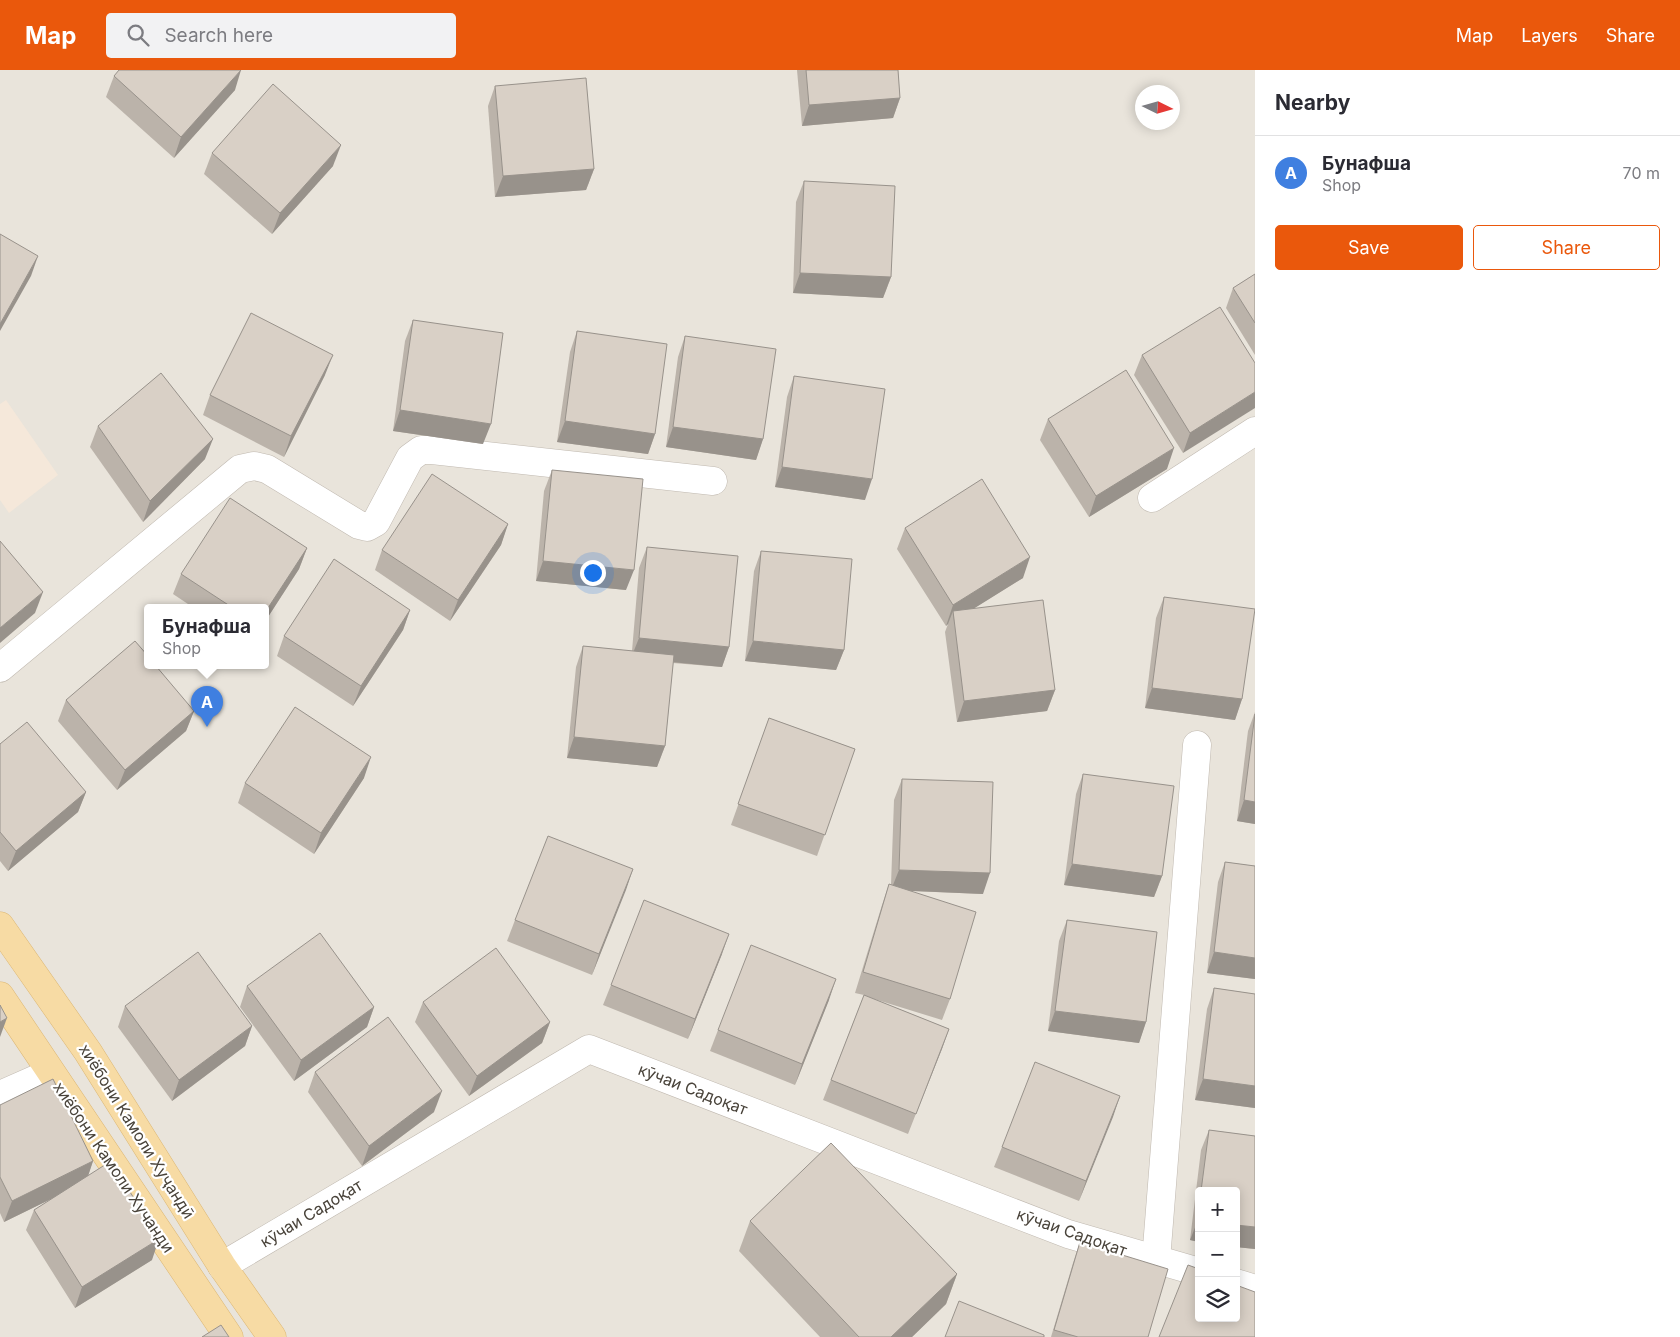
<!DOCTYPE html>
<meta charset="utf-8">
<style>
:root{--surface:#fff;--page:#f2f2f3;--text:#2b2b33;--muted:#7c7c81;--line:#e1e1e2;--accent:#ea580c}
body{margin:0;font-family:Inter,sans-serif;background:var(--page);color:var(--text)}
.controls{position:absolute;right:15px;bottom:15px;display:grid;overflow:hidden;border-radius:5px;box-shadow:0 2px 12px #0003}
.controls button{width:45px;height:45px;display:grid;place-items:center;padding:0;border:0;border-bottom:1px solid var(--line);background:var(--surface);color:var(--text);font:25px sans-serif}
.compass{position:absolute;left:1135px;top:15px;width:45px;height:45px;border-radius:50%;background:var(--surface);box-shadow:0 2px 12px #0003;rotate:95deg}
.you{position:absolute;left:592px;top:502px;width:18px;height:18px;margin:-12px;border:4px solid #fff;border-radius:50%;background:#1a73e8;box-shadow:0 0 0 8px #1a73e833}
.badge{display:grid;place-items:center;width:32px;height:32px;border-radius:50%;background:var(--accent);color:#fff;font-size:16px;font-weight:700}
.pin{position:absolute;translate:-50% -41px;filter:drop-shadow(0 1px 2px #0008)}
.pin::after{content:'';position:absolute;top:26px;width:18px;height:15px;background:inherit;clip-path:polygon(0 0,100% 0,50% 100%)}
.popup{position:absolute;left:144px;top:534px;width:125px;height:65px;box-sizing:border-box;display:grid;place-content:center;border-radius:5px;background:var(--surface);filter:drop-shadow(0 1px 4px #0005);font-size:16px;white-space:nowrap;color:var(--muted)}
.popup b{font-size:19px;color:var(--text)}
.popup::after{content:'';position:absolute;left:50%;top:100%;margin-left:-10px;border:10px solid transparent;border-top-color:var(--surface)}
.list{margin:0;padding:0;list-style:none}
h2{display:flex;justify-content:space-between;align-items:center;height:65px;margin:0;padding:0 20px;font-size:21px}
h2 small{font-size:16px;font-weight:400;color:var(--muted)}
.list li{display:grid;grid-template-columns:32px 1fr auto;gap:15px;align-items:center;box-sizing:border-box;height:75px;padding:0 20px;border-top:1px solid var(--line)}
.list b{display:block;font-size:19px;white-space:nowrap}
.list p{margin:0;font-size:16px;white-space:nowrap;color:var(--muted)}
.list em{font-size:16px;font-style:normal;color:var(--muted)}
.actions{display:flex;gap:10px;padding:15px 20px}
.actions a{flex:1;padding:11px 0;border:1px solid var(--accent);border-radius:5px;text-align:center;font-size:18px;color:var(--accent)}
.actions .main{background:var(--accent);color:#fff}
.icon{flex:none;width:28px;height:28px;fill:none;stroke:currentColor;stroke-width:2;stroke-linecap:round;stroke-linejoin:round}
.map{position:relative;flex:none;width:1255px;height:1267px;overflow:hidden}
header{display:flex;align-items:center;gap:30px;box-sizing:border-box;height:70px;padding:0 25px;background:var(--accent);color:#fff}
header strong{font-size:24px}
nav{display:flex;gap:28px;margin-inline-start:auto;font-size:18px}
.search{width:350px;height:45px;background:var(--page);display:flex;align-items:center;gap:12px;box-sizing:border-box;padding:0 18px;border-radius:5px;color:var(--muted);font-size:19px}
main{display:flex}
aside{flex:1;background:var(--surface)}
.map>svg:first-child{display:block}
</style>
<header>
<strong>Map</strong>
<div class="search"><svg class="icon" aria-label="search" viewBox="0 0 24 24"><circle cx="10" cy="10" r="6"/><path d="M15 15l6 6"/></svg>Search here</div>
<nav><a>Map</a><a>Layers</a><a>Share</a></nav>
</header>
<main>
<div class="map">
<svg width="1255" height="1267" viewBox="0 0 1255 1267">
<rect width="100%" height="100%" fill="#f5f2ed"/>
<path fill="#e9e4db" fill-rule="evenodd" d="M0,0H1255V1267H0ZM1142,22H1172V52H1142ZM148,538H266V596H148ZM1199,1121H1236V1248H1199Z"/>
<polygon fill="#f5e8da" points="6,330 58,405 9,443 0,430 0,334"/>
<g fill="none" stroke-linecap="round" stroke-linejoin="round">
<g stroke="#c0b9b0" stroke-width="29">
<g id="minor">
<polyline points="1152,428 1255,361"/>
<polyline points="0,598 240,399 254,396 267,399 359,455 367,457 376,452 410,388 421,380 432,380 713,411"/>
<polyline points="0,1025 50,1003"/>
<polyline points="1156,1190 1197,675"/>
<polyline points="222,1196 589,979 1068,1164 1199,1202"/>
<polyline points="1236,1213 1255,1219"/>
</g>
</g>
<g stroke="#dcb774" stroke-width="29">
<g id="major">
<polyline points="0,856 88,982 222,1196 272,1267"/>
<polyline points="0,926 229,1267"/>
</g>
</g>
<use href="#minor" stroke="#fff" stroke-width="28"/>
<use href="#major" stroke="#f7dba4" stroke-width="28"/>
</g>
<g fill="#bbb3aa">
<polygon points="797,0 898,0 900,28 893,48 802,56"/>
<polygon points="114,6 235,20 174,88 106,27"/>
<polygon points="495,16 594,99 586,120 495,127 488,36"/>
<polygon points="212,83 333,96 272,164 204,104"/>
<polygon points="804,111 891,207 883,228 793,223 796,132"/>
<polygon points="1255,204 1255,285 1226,238 1233,218"/>
<polygon points="413,250 483,374 393,361 405,271"/>
<polygon points="577,261 655,364 648,384 557,372 570,282"/>
<polygon points="685,266 763,369 756,390 666,377 678,287"/>
<polygon points="1142,285 1255,293 1183,383 1134,305"/>
<polygon points="325,305 284,387 203,345 210,325"/>
<polygon points="794,306 865,430 775,417 787,327"/>
<polygon points="1048,349 1167,399 1089,447 1040,370"/>
<polygon points="98,356 205,389 143,452 90,377"/>
<polygon points="552,400 626,520 536,511 544,421"/>
<polygon points="508,454 501,475 450,551 375,500 382,480"/>
<polygon points="905,458 1023,508 974,538 1055,620 1047,641 957,652 945,562 948,554 946,556 897,479"/>
<polygon points="647,477 729,577 722,597 673,593 665,676 657,697 567,688 576,597 583,576 632,581 639,498"/>
<polygon points="307,478 299,499 266,550 266,538 194,538 173,524 181,504"/>
<polygon points="761,481 844,580 836,600 745,591 754,501"/>
<polygon points="1164,527 1242,629 1235,650 1145,638 1156,548"/>
<polygon points="410,540 403,560 353,636 277,586 284,566"/>
<polygon points="66,630 194,641 186,661 117,720 58,651"/>
<polygon points="1255,642 1255,754 1237,751 1248,661"/>
<polygon points="769,648 855,679 817,786 731,755"/>
<polygon points="0,674 86,722 78,742 8,801 0,791"/>
<polygon points="1083,704 1162,806 1154,827 1064,815 1076,724"/>
<polygon points="364,708 314,784 238,733 245,713"/>
<polygon points="902,709 983,824 911,821 950,929 942,950 874,929 949,959 908,1064 823,1030 864,925 855,923 882,835 889,814 891,815 894,730"/>
<polygon points="1225,792 1255,796 1255,909 1207,903 1218,812"/>
<polygon points="633,799 592,905 507,871 515,850"/>
<polygon points="1067,850 1146,952 1139,973 1048,961 1059,871"/>
<polygon points="722,884 688,969 603,935 611,915"/>
<polygon points="247,916 374,937 367,957 294,1011 240,937"/>
<polygon points="1214,918 1255,924 1255,1038 1195,1030 1207,939"/>
<polygon points="829,930 795,1015 710,981 718,960"/>
<polygon points="423,932 550,952 542,973 469,1026 415,952"/>
<polygon points="125,936 252,956 245,976 172,1031 118,957"/>
<polygon points="315,1002 434,1042 362,1096 308,1022"/>
<polygon points="1120,1026 1079,1131 994,1097 1002,1077"/>
<polygon points="0,1035 93,1091 88,1106 152,1190 75,1238 26,1160 34,1140 53,1128 4,1152 0,1143"/>
<polygon points="1209,1060 1255,1066 1255,1179 1236,1177 1236,1121 1199,1121 1199,1172 1190,1170 1201,1080"/>
<polygon points="750,1151 957,1204 946,1234 912,1267 820,1267 739,1181"/>
<polygon points="1080,1172 1148,1267 1051,1267 1073,1193"/>
</g>
<g fill="#98928b">
<polygon points="241,0 235,20 174,88 181,67"/>
<polygon points="900,28 893,48 802,56 809,35"/>
<polygon points="341,75 333,96 272,164 280,143"/>
<polygon points="594,99 586,120 495,127 503,106"/>
<polygon points="38,186 31,206 0,261 0,254"/>
<polygon points="800,203 891,207 883,228 793,223"/>
<polygon points="333,285 325,305 284,387 291,366"/>
<polygon points="1255,322 1255,338 1183,383 1190,363"/>
<polygon points="400,340 491,354 483,374 393,361"/>
<polygon points="565,351 655,364 648,384 557,372"/>
<polygon points="673,357 763,369 756,390 666,377"/>
<polygon points="213,369 205,389 143,452 150,431"/>
<polygon points="1174,378 1167,399 1089,447 1096,426"/>
<polygon points="782,397 872,409 865,430 775,417"/>
<polygon points="508,454 501,475 450,551 458,530"/>
<polygon points="307,478 299,499 266,550 266,541"/>
<polygon points="1030,487 1023,508 954,551 953,541 948,554 946,556 953,535"/>
<polygon points="543,491 634,500 626,520 536,511"/>
<polygon points="43,522 35,543 0,573 0,558"/>
<polygon points="410,540 403,560 353,636 361,616"/>
<polygon points="639,568 729,577 722,597 631,588"/>
<polygon points="753,571 844,580 836,600 745,591"/>
<polygon points="1152,618 1242,629 1235,650 1145,638"/>
<polygon points="1055,620 1047,641 957,652 964,631"/>
<polygon points="194,641 186,661 117,720 125,700"/>
<polygon points="574,667 665,676 657,697 567,688"/>
<polygon points="371,687 364,708 314,784 321,763"/>
<polygon points="86,722 78,742 8,801 16,781"/>
<polygon points="1244,730 1255,732 1255,754 1237,751"/>
<polygon points="1072,794 1162,806 1154,827 1064,815"/>
<polygon points="633,799 626,820 592,905 599,884"/>
<polygon points="899,800 990,803 983,824 891,820"/>
<polygon points="729,864 722,884 688,969 695,949"/>
<polygon points="1214,882 1255,888 1255,909 1207,903"/>
<polygon points="836,909 829,930 795,1015 802,994"/>
<polygon points="374,937 367,957 294,1011 301,990"/>
<polygon points="1055,941 1146,952 1139,973 1048,961"/>
<polygon points="7,948 0,967 0,952"/>
<polygon points="550,952 542,973 469,1026 477,1006"/>
<polygon points="252,956 245,976 172,1031 179,1010"/>
<polygon points="949,959 942,979 908,1064 916,1044"/>
<polygon points="1203,1009 1255,1016 1255,1038 1195,1030"/>
<polygon points="442,1021 434,1042 362,1096 369,1076"/>
<polygon points="1120,1026 1113,1047 1079,1131 1086,1111"/>
<polygon points="93,1091 86,1112 4,1152 12,1131"/>
<polygon points="1198,1150 1199,1150 1199,1172 1190,1170"/>
<polygon points="1236,1155 1255,1157 1255,1179 1236,1177"/>
<polygon points="159,1169 152,1190 75,1238 82,1217"/>
<polygon points="957,1204 946,1234 912,1267 891,1267"/>
</g>
<g fill="#d9d0c6" stroke="#98928b">
<polygon points="119,0 241,0 181,67 114,6"/>
<polygon points="806,0 898,0 900,28 809,35"/>
<polygon points="586,8 594,99 503,106 495,16"/>
<polygon points="273,14 341,75 280,143 212,83"/>
<polygon points="804,111 895,116 891,207 800,203"/>
<polygon points="0,164 38,186 0,254"/>
<polygon points="1255,204 1255,253 1233,218"/>
<polygon points="1220,237 1255,293 1255,322 1190,363 1142,285"/>
<polygon points="251,243 333,285 291,366 210,325"/>
<polygon points="413,250 503,263 491,354 400,340"/>
<polygon points="577,261 667,274 655,364 565,351"/>
<polygon points="685,266 776,279 763,369 673,357"/>
<polygon points="1126,300 1174,378 1096,426 1048,349"/>
<polygon points="161,303 213,369 150,431 98,356"/>
<polygon points="794,306 885,319 872,409 782,397"/>
<polygon points="552,400 643,409 634,500 543,491"/>
<polygon points="432,404 508,454 458,530 382,480"/>
<polygon points="982,409 1030,487 953,535 905,458"/>
<polygon points="230,428 307,478 266,541 266,538 233,538 181,504"/>
<polygon points="0,471 43,522 0,558"/>
<polygon points="647,477 738,486 729,577 639,568"/>
<polygon points="761,481 852,489 844,580 753,571"/>
<polygon points="334,489 410,540 361,616 284,566"/>
<polygon points="1164,527 1255,539 1242,629 1152,618"/>
<polygon points="1043,530 1055,620 964,631 953,541"/>
<polygon points="135,571 148,586 148,596 156,596 194,641 125,700 66,630"/>
<polygon points="583,576 674,585 665,676 574,667"/>
<polygon points="295,637 371,687 321,763 245,713"/>
<polygon points="1255,644 1255,732 1244,730"/>
<polygon points="769,648 855,679 825,765 738,734"/>
<polygon points="27,652 86,722 16,781 0,762 0,674"/>
<polygon points="1083,704 1174,716 1162,806 1072,794"/>
<polygon points="902,709 993,712 990,803 899,800"/>
<polygon points="548,766 633,799 599,884 515,850"/>
<polygon points="1225,792 1255,796 1255,888 1214,882"/>
<polygon points="889,814 976,842 950,929 863,902"/>
<polygon points="644,830 729,864 695,949 611,915"/>
<polygon points="1067,850 1157,862 1146,952 1055,941"/>
<polygon points="320,863 374,937 301,990 247,916"/>
<polygon points="751,875 836,909 802,994 718,960"/>
<polygon points="496,878 550,952 477,1006 423,932"/>
<polygon points="198,882 252,956 179,1010 125,936"/>
<polygon points="1214,918 1255,924 1255,1016 1203,1009"/>
<polygon points="864,925 949,959 916,1044 831,1010"/>
<polygon points="0,935 7,948 0,952"/>
<polygon points="388,947 442,1021 369,1076 315,1002"/>
<polygon points="1035,992 1120,1026 1086,1111 1002,1077"/>
<polygon points="53,1009 93,1091 12,1131 0,1107 0,1035"/>
<polygon points="1209,1060 1255,1066 1255,1157 1236,1155 1236,1121 1201,1121"/>
<polygon points="831,1073 957,1204 891,1267 859,1267 750,1151"/>
<polygon points="111,1091 159,1169 82,1217 34,1140"/>
<polygon points="1080,1172 1168,1199 1148,1267 1078,1267 1054,1260"/>
<polygon points="1188,1195 1199,1199 1199,1248 1236,1248 1236,1215 1255,1222 1255,1267 1159,1267"/>
<polygon points="959,1231 1044,1265 1044,1267 945,1267"/>
<polygon points="221,1255 229,1267 202,1267"/>
</g>
<g text-anchor="middle" stroke-width="4.5" stroke-linejoin="round" paint-order="stroke">
<g font-size="16" fill="#49433a" stroke="#fff">
<text transform="translate(693 1019) rotate(21)" y="6">кӯчаи Садоқат</text>
<text transform="translate(137 1061) rotate(58)" y="6">хиёбони Камоли Хуҷандӣ</text>
<text transform="translate(114 1097) rotate(56)" y="6">хиёбони Камоли Хучанди</text>
<text transform="translate(311 1143) rotate(-31)" y="6">кӯчаи Садоқат</text>
<text transform="translate(1072 1162) rotate(19)" y="6">кӯчаи Садоқат</text>
</g>
</g>
</svg>
<div class="controls">
<button>+</button>
<button>−</button>
<button><svg class="icon" aria-label="layers" viewBox="0 0 24 24"><path d="M12 4l9 5-9 5-9-5zM3 14l9 5 9-5"/></svg></button>
</div>
<svg class="compass" viewBox="-18 -18 36 36"><path d="M0-13l5 13h-10z" fill="#e53935"/><path d="M0 13l5-13h-10z" fill="#7c7c81"/></svg>
<div class="you"></div>
<div class="pin badge" style="left:207px;top:657px;background:#3f7fe0">A</div>
<div class="popup"><b>Бунафша</b>Shop</div>
</div>
<aside>
<h2>Nearby<small></small></h2>
<ul class="list">
<li><span class="badge" style="background:#3f7fe0">A</span><div><b>Бунафша</b><p>Shop</p></div><em>70 m</em></li>
</ul>
<div class="actions"><a class="main">Save</a><a>Share</a></div>
</aside>
</main>
